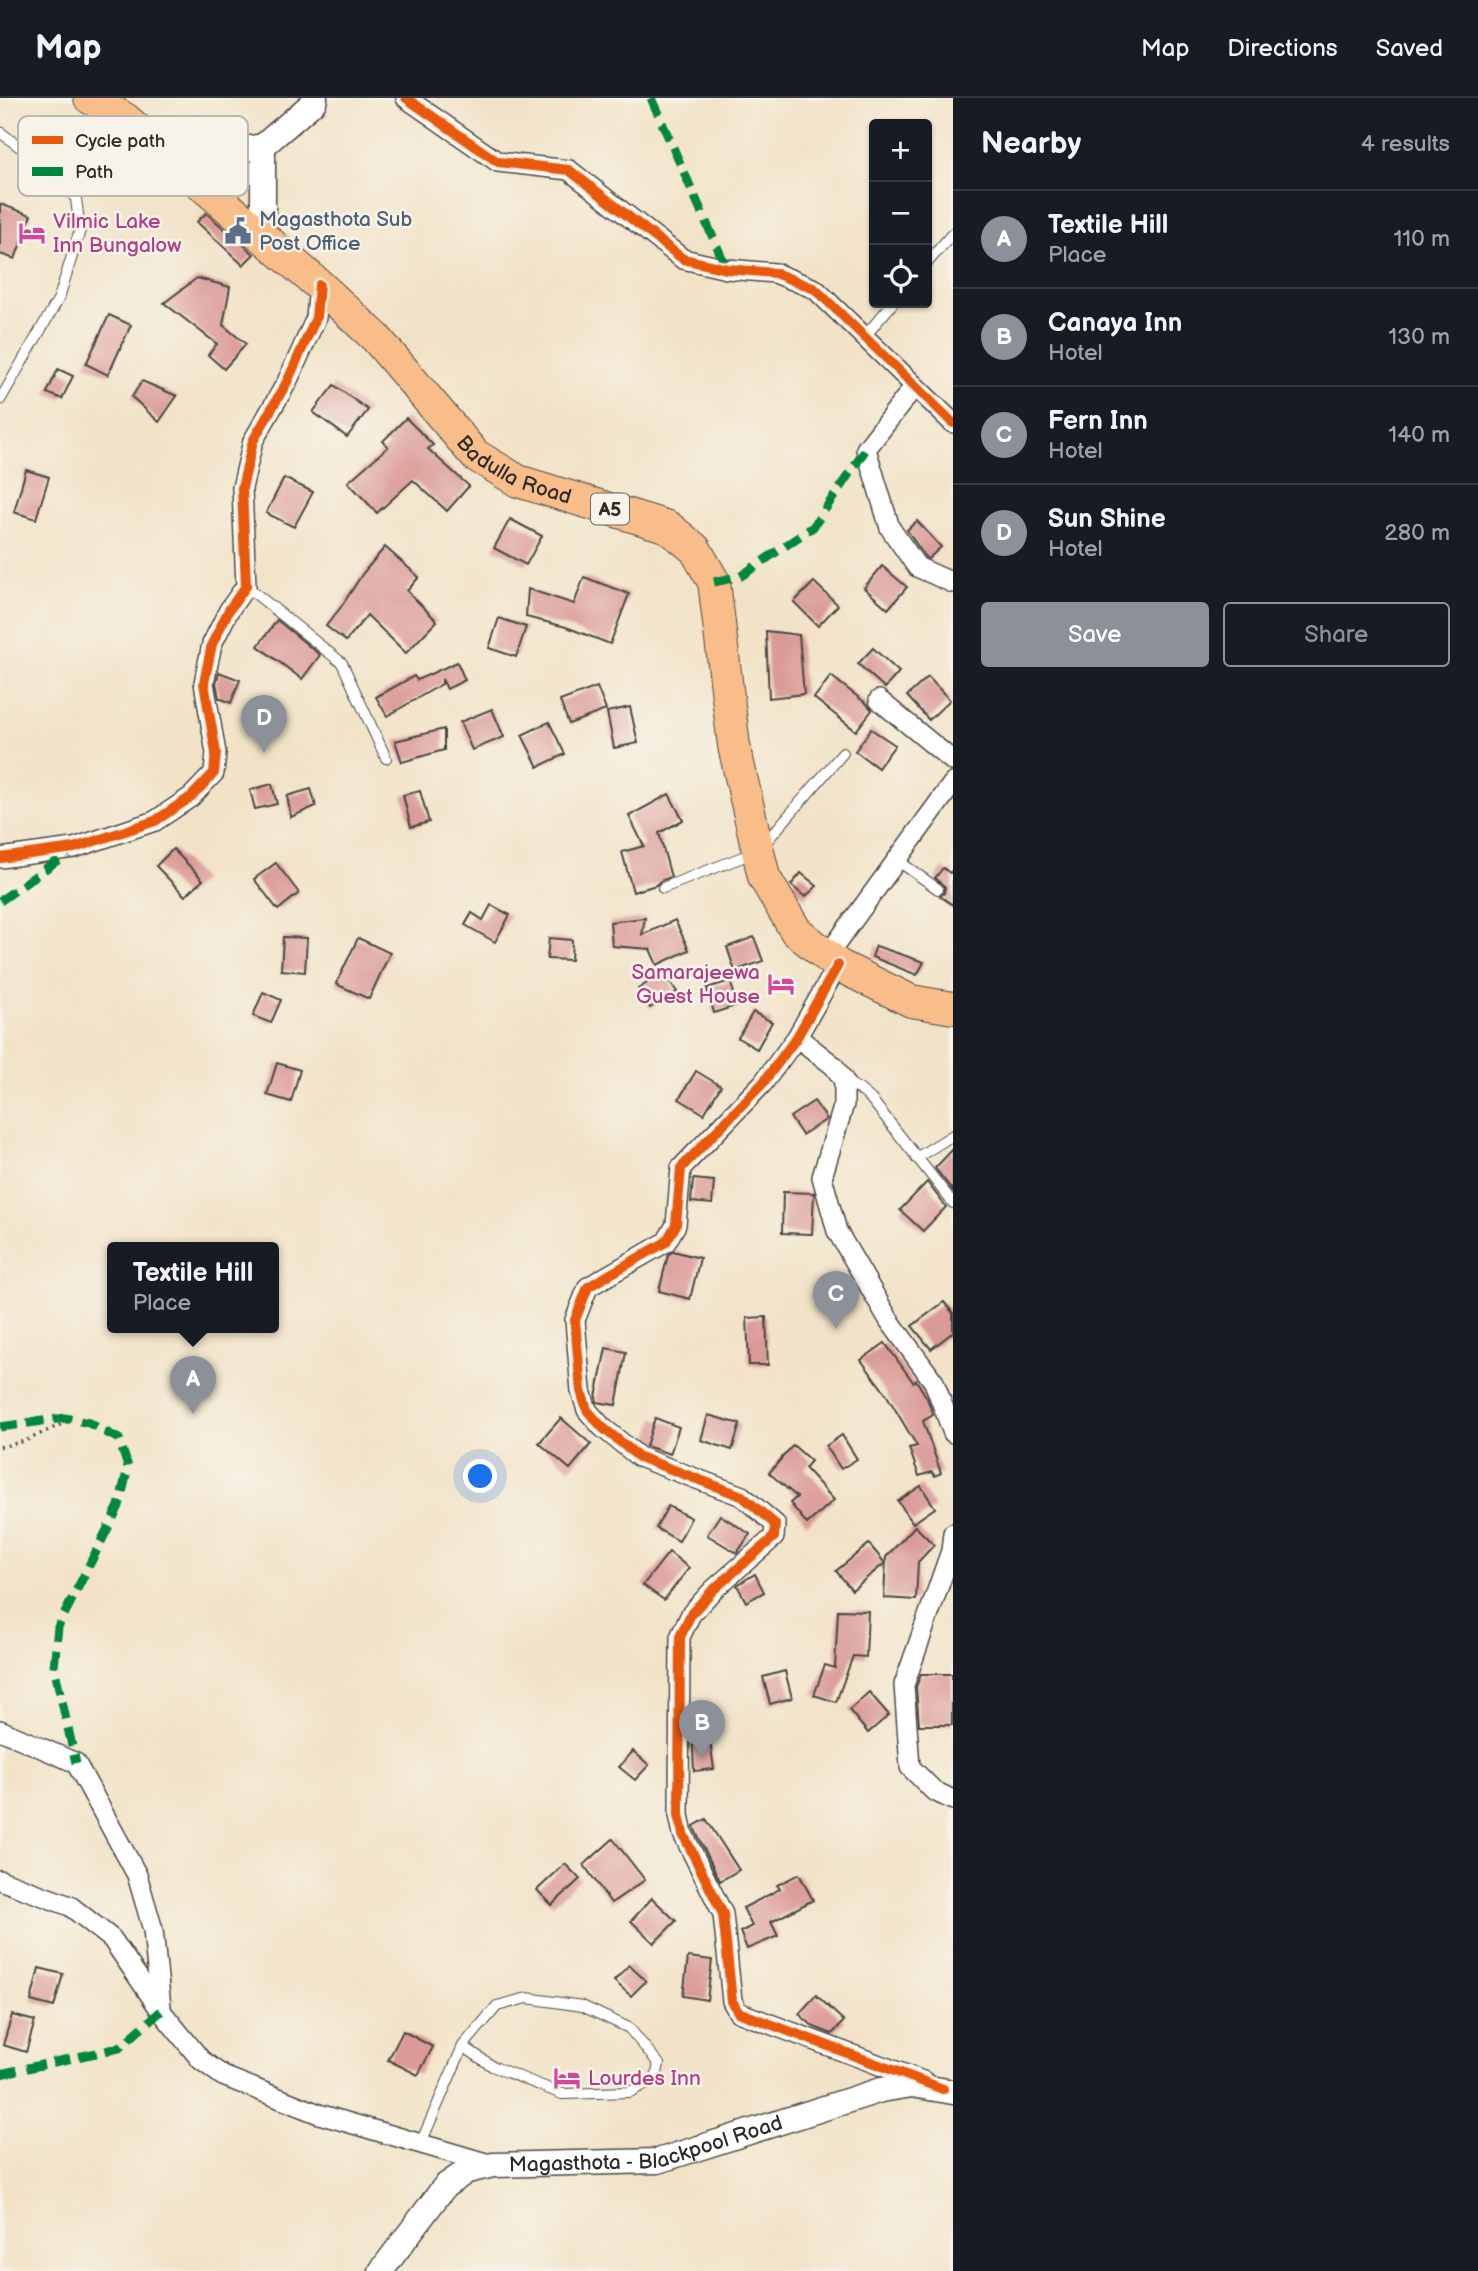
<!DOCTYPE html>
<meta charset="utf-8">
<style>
:root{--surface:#171b24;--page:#242831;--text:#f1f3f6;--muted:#9ea1a6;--line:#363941;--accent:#8c9099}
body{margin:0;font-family:"Balsamiq Sans",sans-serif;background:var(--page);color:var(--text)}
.controls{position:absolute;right:21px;top:21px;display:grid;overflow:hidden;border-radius:7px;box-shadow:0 2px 5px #0004}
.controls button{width:63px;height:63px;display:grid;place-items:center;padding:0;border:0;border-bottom:2px solid var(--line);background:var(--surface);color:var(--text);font:35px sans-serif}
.you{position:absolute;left:481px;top:1379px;width:24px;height:24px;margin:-18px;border:5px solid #fff;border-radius:50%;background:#1a73e8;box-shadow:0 0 0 10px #1a73e833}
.badge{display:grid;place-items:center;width:46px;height:46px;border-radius:50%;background:var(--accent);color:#fff;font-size:23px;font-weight:700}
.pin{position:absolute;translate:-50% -58px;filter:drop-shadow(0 2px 4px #0008)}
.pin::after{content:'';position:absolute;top:37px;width:24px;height:21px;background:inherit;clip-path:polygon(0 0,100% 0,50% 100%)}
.popup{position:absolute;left:107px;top:1144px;width:172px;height:91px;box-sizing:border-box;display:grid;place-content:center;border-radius:7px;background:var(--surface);filter:drop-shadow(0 2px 5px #0005);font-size:23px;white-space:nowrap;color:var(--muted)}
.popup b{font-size:26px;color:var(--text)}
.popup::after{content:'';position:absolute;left:50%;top:100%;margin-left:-14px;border:14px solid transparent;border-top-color:var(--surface)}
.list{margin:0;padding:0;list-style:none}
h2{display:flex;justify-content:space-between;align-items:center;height:91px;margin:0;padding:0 28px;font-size:30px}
h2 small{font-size:23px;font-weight:400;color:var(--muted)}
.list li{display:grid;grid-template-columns:46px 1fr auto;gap:21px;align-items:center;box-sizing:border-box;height:98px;padding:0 28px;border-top:2px solid var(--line)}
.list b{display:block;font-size:26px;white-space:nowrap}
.list p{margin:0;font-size:23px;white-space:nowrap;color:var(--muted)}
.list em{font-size:23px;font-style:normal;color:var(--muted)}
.actions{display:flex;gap:14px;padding:21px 28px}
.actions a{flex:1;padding:16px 0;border:2px solid var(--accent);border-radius:7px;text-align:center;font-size:24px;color:var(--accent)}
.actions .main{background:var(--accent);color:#fff}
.icon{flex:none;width:38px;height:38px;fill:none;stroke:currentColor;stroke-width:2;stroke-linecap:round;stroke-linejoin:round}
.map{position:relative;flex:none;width:953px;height:2173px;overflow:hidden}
header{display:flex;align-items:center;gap:42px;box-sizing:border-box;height:98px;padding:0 35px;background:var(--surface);border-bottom:2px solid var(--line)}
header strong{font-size:33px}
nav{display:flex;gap:38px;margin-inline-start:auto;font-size:24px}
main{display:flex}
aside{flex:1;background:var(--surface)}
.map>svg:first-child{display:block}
</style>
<header>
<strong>Map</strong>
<nav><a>Map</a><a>Directions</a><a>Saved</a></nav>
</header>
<main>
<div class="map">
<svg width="953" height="2173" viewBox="0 0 953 2173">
<rect width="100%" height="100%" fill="#f7f3e8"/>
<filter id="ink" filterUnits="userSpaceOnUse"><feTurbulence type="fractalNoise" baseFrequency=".0143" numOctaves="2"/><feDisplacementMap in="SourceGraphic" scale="14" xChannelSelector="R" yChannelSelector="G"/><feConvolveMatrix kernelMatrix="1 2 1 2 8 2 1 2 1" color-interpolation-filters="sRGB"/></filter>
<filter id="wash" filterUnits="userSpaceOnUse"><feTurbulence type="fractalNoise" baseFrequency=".00686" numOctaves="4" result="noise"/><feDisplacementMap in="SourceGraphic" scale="28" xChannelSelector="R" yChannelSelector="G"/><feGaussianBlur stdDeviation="1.57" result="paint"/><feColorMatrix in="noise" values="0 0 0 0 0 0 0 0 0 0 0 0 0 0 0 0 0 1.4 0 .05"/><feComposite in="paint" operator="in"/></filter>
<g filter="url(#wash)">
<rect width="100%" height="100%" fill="#f2e3c8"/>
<g id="blocks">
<g fill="#da9a96">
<polygon points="0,106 31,117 15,161 0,156"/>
<polygon points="206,115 254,156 243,167 197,124"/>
<polygon points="197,180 230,189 223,227 246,246 224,271 208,257 217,246 164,205"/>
<polygon points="109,217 131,227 108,277 86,266"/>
<polygon points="58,271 73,278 62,301 47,295"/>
<polygon points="142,283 177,298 159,324 132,299"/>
<polygon points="334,287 368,312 347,339 313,314"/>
<polygon points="406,320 433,347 428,351 469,388 447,413 413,382 377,415 348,384 388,349 383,343"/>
<polygon points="26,372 49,379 36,421 14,414"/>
<polygon points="284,380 313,394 294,429 266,415"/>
<polygon points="510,421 542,438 526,467 494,450"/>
<polygon points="917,423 941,449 928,461 925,459 907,432"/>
<polygon points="385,449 419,479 407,493 437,523 406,555 367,517 346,543 326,528 341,509 363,475"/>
<polygon points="882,468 907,489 888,511 864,490"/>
<polygon points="584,479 629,496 610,546 566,529 526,519 528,491 574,506"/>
<polygon points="814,484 838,507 818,528 794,504"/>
<polygon points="499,520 526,529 516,559 489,550"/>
<polygon points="277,522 320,557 302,581 258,548"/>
<polygon points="766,533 799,537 804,596 769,600"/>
<polygon points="873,550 899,574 885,590 858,566"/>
<polygon points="457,564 465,582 447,591 442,581 442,586 387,618 376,599 414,578 417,582"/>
<polygon points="219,574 240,582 231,605 219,600 216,585"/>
<polygon points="831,578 867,606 872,612 856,633 814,600"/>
<polygon points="928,579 950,602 929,622 907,598"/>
<polygon points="597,589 606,612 569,626 560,603"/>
<polygon points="630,609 638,645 614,650 607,614"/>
<polygon points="492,611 504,639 472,652 460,624"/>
<polygon points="549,624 565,656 538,669 522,637"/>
<polygon points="444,631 444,652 402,664 395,643"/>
<polygon points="871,631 895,647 878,670 855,653"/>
<polygon points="272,686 277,706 255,711 250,692"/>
<polygon points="311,691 316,708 291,719 287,698"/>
<polygon points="420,693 429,724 411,729 403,697"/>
<polygon points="669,696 683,722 659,735 671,779 660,783 656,787 633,794 622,754 644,748 629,718"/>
<polygon points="173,751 203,782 185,798 156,768"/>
<polygon points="276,765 299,795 278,812 254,781"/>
<polygon points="943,770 950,775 953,771 953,807 940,798 944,795 945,789 935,780"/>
<polygon points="801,775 817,788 805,799 791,787"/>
<polygon points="491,807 510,817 495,844 465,827 472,815 483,822"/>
<polygon points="645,820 642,837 675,822 689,852 657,867 650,851 612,848 610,824"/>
<polygon points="283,839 307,840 305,874 281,872"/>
<polygon points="754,839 763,863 735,873 727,849"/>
<polygon points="358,840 390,855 369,901 336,886"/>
<polygon points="549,840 572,842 571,862 547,861"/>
<polygon points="876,848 924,864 917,877 872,859"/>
<polygon points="664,874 677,894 650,910 638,891"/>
<polygon points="730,883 738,907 714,915 707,890"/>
<polygon points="263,894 281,902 271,925 253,918"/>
<polygon points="753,914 772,924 757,951 738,940"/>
<polygon points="277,965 300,972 291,1004 267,997"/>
<polygon points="696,973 721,988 704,1016 679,1001"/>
<polygon points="814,1003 827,1021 802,1037 790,1019"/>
<polygon points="953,1051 953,1093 935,1070"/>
<polygon points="693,1081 714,1083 712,1106 691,1104"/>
<polygon points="927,1084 946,1109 923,1133 900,1112"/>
<polygon points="783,1094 814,1095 812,1136 782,1135"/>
<polygon points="673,1153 700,1160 690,1201 659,1193 668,1157"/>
<polygon points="944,1204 953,1215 953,1234 931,1251 912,1228"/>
<polygon points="766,1219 768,1267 749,1267 747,1220"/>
<polygon points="885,1245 913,1284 916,1282 927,1300 933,1317 923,1323 941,1375 935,1378 932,1374 919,1378 909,1350 917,1348 886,1296 861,1262"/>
<polygon points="606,1250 626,1254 616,1307 597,1304 596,1299"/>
<polygon points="708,1317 740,1326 732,1352 701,1342"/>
<polygon points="561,1320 591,1346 570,1371 539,1345"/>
<polygon points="655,1320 679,1329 670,1356 646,1348"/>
<polygon points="842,1337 857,1361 841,1371 826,1348"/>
<polygon points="793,1347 811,1363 805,1370 834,1402 807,1426 790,1405 797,1399 769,1375"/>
<polygon points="921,1388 935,1410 913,1425 898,1403"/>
<polygon points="668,1408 691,1420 679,1443 656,1430"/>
<polygon points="720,1417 750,1436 737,1455 707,1437"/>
<polygon points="915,1428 934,1447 918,1464 916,1502 884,1500 886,1459"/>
<polygon points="869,1446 885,1465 852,1492 836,1473"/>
<polygon points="669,1454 689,1470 664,1502 643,1487"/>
<polygon points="755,1476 764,1494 746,1504 737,1487"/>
<polygon points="838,1512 868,1513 866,1559 853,1558 836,1604 814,1597 825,1567 835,1570"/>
<polygon points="785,1573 792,1600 770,1606 763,1579"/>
<polygon points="921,1576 952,1576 952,1627 919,1627 916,1589"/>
<polygon points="869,1594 889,1617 868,1635 849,1612"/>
<polygon points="708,1629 714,1671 694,1673 692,1631"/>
<polygon points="633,1653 649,1667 635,1682 619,1669"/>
<polygon points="706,1721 739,1772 720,1783 695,1732 694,1728"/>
<polygon points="613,1741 645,1782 611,1805 584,1767"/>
<polygon points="565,1766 580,1781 552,1807 537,1792"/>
<polygon points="799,1776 813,1802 771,1824 778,1838 747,1851 740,1834 752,1828 743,1810 780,1791 777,1787"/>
<polygon points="652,1800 676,1823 654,1845 631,1823"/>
<polygon points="688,1859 712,1862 707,1902 683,1898"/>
<polygon points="629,1867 646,1883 631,1898 614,1883"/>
<polygon points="39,1870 63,1876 54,1909 31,1903"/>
<polygon points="816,1897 844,1923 832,1936 814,1929 799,1916"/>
<polygon points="12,1917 35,1923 26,1954 3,1947"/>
<polygon points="403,1933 433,1949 418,1977 388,1962"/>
</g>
</g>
</g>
<g filter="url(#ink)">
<use href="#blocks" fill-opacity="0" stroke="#494743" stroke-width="2"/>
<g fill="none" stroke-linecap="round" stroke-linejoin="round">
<g stroke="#494743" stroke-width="12">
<g id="service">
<polyline points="0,34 62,81 76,101 80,132 59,200 0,302"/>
<polyline points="927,165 953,135"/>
<polyline points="865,238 893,205"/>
<polyline points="246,488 342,565 386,660"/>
<polyline points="897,762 938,791"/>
<polyline points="663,790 758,753 843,655"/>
<polyline points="844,983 859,991 871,1001 953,1105"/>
<polyline points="916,1060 953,1037"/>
<polyline points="420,2047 463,1948 497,1908 527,1900 582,1908 629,1930 659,1966 656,1980 630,1994 562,1996 492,1968 463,1948"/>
</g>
</g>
<g stroke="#494743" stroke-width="22">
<g id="minor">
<polyline points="406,0 498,64 569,72 683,161 727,171 775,175 815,191 953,325"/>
<polyline points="914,289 866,351 890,430 917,469 953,485"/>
<polyline points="879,602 953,663"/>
<polyline points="0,760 74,750 155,723 191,699 214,675 216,655 204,585 212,546 229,512 246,488 242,390 253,343 287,284 316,220 319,187"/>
<polyline points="827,858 953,685"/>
<polyline points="838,867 797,939 763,985 681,1070 676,1127 666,1144 588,1189 575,1222 581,1293 587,1312 602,1329 639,1359 742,1398 775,1426 774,1439 713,1492 691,1516 680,1539 679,1717 683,1736 723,1816 732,1903 738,1914 925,1984"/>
<polyline points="797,939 834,968 844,983 844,1006 822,1079 837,1133 889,1222 934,1284 953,1335"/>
<polyline points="953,1435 951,1453 904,1587 910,1669 934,1693 953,1702"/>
<polyline points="0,1632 76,1665 137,1777 153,1832 161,1909"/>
<polyline points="0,1782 70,1808 112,1841 161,1913 201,1962 223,1978 319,2016 493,2067"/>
</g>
</g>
<g stroke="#494743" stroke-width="27">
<g id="tertiary">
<polyline points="263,48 263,139"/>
<polyline points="174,62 263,48 314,4 315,0"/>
<path id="s1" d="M381,2173L445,2088L467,2073L493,2067L658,2063L881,1992L912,1987L953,1994"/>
</g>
</g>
<g stroke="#494743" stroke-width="34">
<g id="trunk">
<path id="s2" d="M90,0L125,21L319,187L376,240L475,357L518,383L668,429L695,451L714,484L734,648L764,779L796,833L838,867L911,903L953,910"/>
</g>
</g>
<polyline stroke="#494743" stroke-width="3.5" stroke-dasharray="2 5" stroke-linecap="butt" points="0,1349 25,1343 71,1322"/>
<use href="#service" stroke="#fff" stroke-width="10"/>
<use href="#minor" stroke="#fff" stroke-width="19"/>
<use href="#tertiary" stroke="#fff" stroke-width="24"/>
<use href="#trunk" stroke="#f8bd89" stroke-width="32"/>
<g stroke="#00873e" stroke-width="9" stroke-dasharray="18 9" stroke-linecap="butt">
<polyline points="651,0 727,171"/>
<polyline points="714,484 741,478 813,429 866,351"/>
<polyline points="0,803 69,754"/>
<polyline points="0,1329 65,1320 89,1325 119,1341 128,1369 119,1408 58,1529 54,1569 76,1665"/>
<polyline points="0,1976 119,1950 161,1913"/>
</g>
<g stroke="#f7f3e8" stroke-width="15">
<g id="cycleway">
<polyline points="406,0 498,64 569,72 683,161 727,171 775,175 815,191 953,325"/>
<polyline points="0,760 74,750 155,723 191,699 214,675 216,655 204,585 212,546 229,512 246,488 242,390 253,343 287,284 316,220 319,187"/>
<polyline points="838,867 797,939 763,985 681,1070 676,1127 666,1144 588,1189 575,1222 581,1293 587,1312 602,1329 639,1359 742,1398 775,1426 774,1439 713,1492 691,1516 680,1539 679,1717 683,1736 723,1816 732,1903 738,1914 943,1991"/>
</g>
</g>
<use href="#cycleway" stroke="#e8590c" stroke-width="10"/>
</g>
</g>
<defs>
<g id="civic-bare" transform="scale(2.1)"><path d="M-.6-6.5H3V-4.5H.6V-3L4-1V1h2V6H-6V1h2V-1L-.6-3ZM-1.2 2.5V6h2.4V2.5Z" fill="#5c6f8a" stroke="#f7f3e8" stroke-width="2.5" paint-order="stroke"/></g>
<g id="hotel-bare" transform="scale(2.1)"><path d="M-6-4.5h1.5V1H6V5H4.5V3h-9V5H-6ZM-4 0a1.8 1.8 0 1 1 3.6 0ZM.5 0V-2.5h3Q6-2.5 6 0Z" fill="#d1479c" stroke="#f7f3e8" stroke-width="2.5" paint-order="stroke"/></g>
</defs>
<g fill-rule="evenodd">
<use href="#civic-bare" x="238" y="133"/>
<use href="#hotel-bare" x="32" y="135"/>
<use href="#hotel-bare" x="781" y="886"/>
<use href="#hotel-bare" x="567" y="1980"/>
</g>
<g text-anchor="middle" stroke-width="5" stroke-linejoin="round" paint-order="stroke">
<rect fill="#f7f3e8" stroke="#686764" stroke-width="2" x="591" y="395.5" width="38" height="31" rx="5"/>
<g font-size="19" font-weight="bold" fill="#2b2b2b">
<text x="610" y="418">A5</text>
</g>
<g font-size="21" fill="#4e5e75" stroke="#f7f3e8" text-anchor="start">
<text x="259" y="128">Magasthota Sub<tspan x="259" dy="24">Post Office</tspan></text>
</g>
<g font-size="21" fill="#b23c85" stroke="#f7f3e8" text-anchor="start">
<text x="53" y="130">Vilmic Lake<tspan x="53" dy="24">Inn Bungalow</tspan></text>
<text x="760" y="881" text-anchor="end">Samarajeewa<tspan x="760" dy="24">Guest House</tspan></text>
<text x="588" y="1987">Lourdes Inn</text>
</g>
<g font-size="21" fill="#2b2b2b" stroke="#f7f3e8">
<text dy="7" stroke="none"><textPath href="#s2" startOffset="569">Badulla Road</textPath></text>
<text dy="7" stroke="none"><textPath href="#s1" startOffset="315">Magasthota - Blackpool Road</textPath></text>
</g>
</g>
<rect x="18" y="18" width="230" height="80" rx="10" fill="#f7f3e8" stroke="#bab7af" stroke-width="2"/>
<rect x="32" y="38" width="31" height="8" fill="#e8590c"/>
<rect x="32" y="69" width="31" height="9" fill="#00873e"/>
<g font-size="19" fill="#2b2b2b">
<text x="75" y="49">Cycle path</text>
<text x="75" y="80">Path</text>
</g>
</svg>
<div class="controls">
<button>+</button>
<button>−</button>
<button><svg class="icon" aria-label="locate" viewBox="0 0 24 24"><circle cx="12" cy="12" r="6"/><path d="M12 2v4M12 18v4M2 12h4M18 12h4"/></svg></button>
</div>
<div class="you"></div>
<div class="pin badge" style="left:193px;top:1316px">A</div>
<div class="popup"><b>Textile Hill</b>Place</div>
<div class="pin badge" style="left:702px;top:1660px">B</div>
<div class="pin badge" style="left:836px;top:1231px">C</div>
<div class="pin badge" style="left:264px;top:655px">D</div>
</div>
<aside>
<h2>Nearby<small>4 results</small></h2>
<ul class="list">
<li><span class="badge">A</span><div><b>Textile Hill</b><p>Place</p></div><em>110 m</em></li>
<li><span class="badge">B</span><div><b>Canaya Inn</b><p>Hotel</p></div><em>130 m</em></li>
<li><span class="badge">C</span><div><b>Fern Inn</b><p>Hotel</p></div><em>140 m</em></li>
<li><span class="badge">D</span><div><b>Sun Shine</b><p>Hotel</p></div><em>280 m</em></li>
</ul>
<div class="actions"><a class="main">Save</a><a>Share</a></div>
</aside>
</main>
